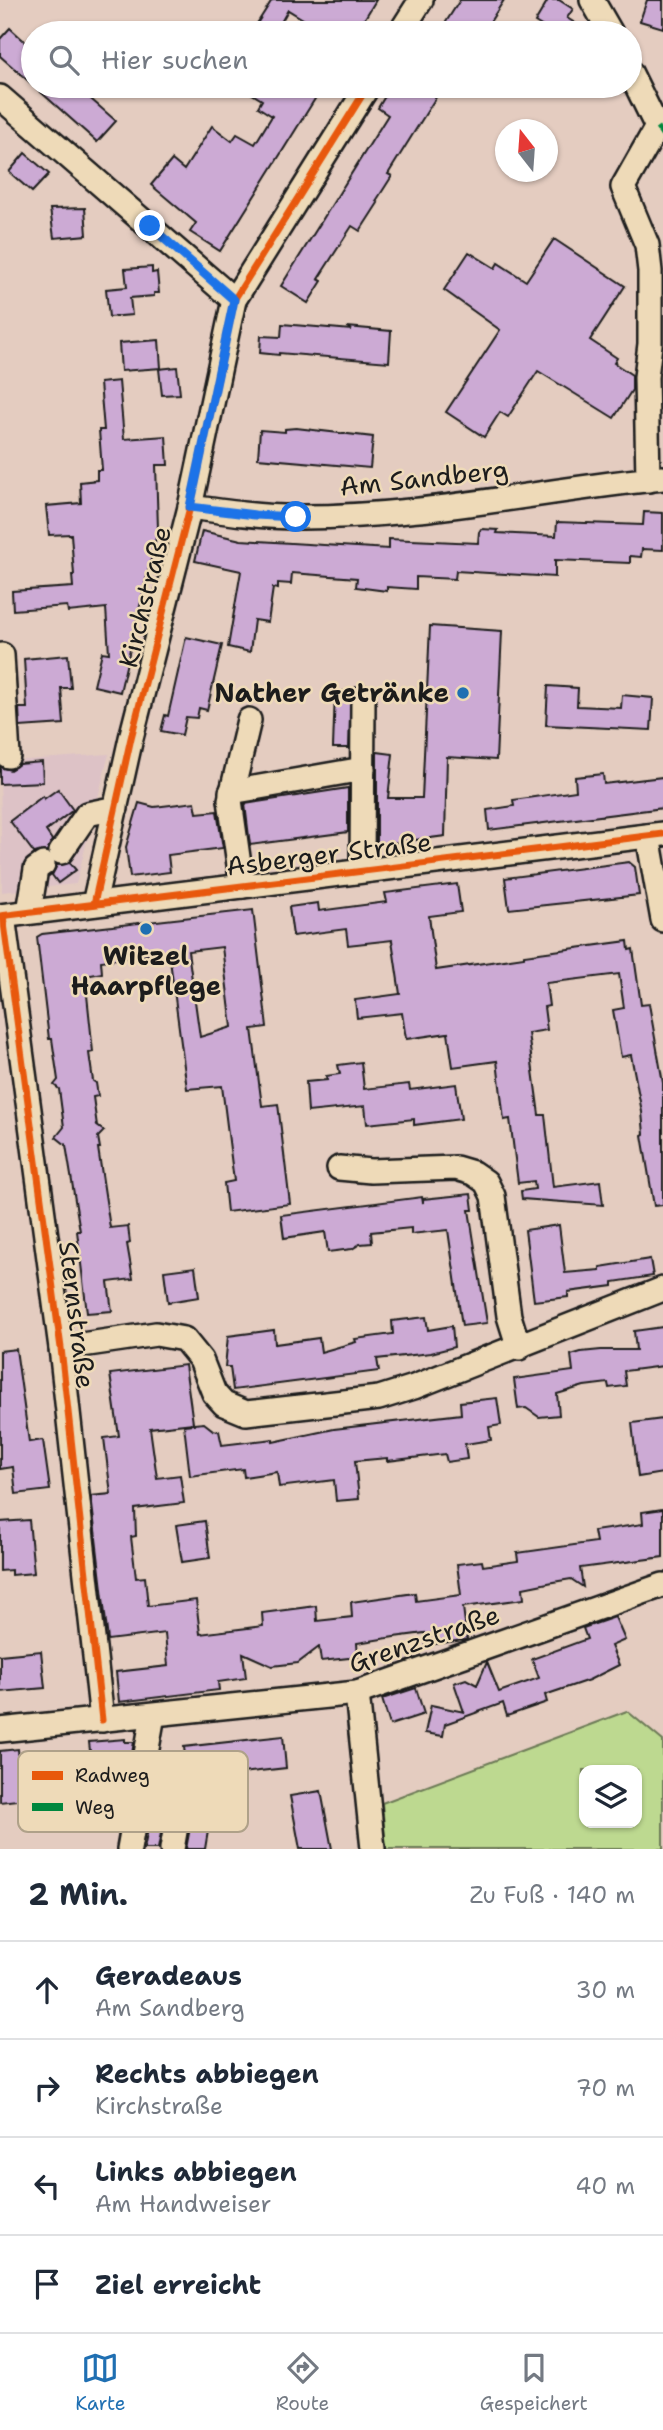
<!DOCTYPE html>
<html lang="de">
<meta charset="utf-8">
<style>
:root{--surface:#fff;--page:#f6f6f7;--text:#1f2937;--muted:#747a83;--line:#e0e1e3;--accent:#1f6fb2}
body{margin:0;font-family:"Shantell Sans",sans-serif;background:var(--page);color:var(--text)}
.controls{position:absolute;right:21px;bottom:21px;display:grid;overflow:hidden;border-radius:14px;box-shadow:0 2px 5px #0004}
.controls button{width:63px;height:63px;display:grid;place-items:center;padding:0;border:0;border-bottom:2px solid var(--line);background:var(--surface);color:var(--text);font:35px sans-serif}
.compass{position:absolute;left:495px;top:119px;width:63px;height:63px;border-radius:50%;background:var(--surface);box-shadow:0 2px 5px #0004;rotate:343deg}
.stop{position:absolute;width:21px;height:21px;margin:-16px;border:5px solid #1a73e8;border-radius:50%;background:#fff}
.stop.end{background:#1a73e8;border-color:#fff;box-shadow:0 2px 7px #0008}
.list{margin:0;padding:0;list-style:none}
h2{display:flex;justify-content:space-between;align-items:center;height:91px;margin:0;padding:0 28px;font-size:30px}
h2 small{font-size:23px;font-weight:400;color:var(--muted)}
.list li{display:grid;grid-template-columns:46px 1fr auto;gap:21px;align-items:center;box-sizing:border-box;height:98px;padding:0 28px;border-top:2px solid var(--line)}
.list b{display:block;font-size:26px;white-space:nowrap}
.list p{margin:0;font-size:23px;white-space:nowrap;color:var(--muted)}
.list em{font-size:23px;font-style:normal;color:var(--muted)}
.icon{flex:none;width:38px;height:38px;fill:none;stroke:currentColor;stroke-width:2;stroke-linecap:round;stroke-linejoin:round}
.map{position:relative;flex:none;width:663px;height:1849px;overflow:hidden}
.search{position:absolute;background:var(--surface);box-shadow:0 2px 5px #0004;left:21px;right:21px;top:21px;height:77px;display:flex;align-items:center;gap:18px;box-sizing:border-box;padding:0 24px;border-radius:38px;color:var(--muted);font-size:26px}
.sheet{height:483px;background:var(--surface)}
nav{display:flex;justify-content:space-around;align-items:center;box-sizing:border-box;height:98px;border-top:2px solid var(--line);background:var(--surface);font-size:19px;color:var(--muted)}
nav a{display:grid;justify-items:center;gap:4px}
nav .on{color:var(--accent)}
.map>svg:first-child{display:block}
</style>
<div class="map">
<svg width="663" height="1849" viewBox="0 0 663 1849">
<rect width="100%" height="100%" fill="#e4ccc0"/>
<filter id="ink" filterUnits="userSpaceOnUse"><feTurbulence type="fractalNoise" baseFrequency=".0143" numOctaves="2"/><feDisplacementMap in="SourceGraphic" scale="14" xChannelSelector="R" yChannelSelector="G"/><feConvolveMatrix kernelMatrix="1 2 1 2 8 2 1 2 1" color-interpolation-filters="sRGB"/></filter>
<g filter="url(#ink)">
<polygon fill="#ddc2c6" points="109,754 76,884 2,892 0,762"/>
<path fill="#bdd990" stroke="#6c7a56" stroke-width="2" fill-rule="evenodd" d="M627,1711L663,1741V1849H386L382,1803ZM584,1770H637V1823H584Z"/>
<g fill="#ccaad4" stroke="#1c1c1c" stroke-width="2" fill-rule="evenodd">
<polygon points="272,0 376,0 356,33 326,33 288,10 275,33 251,33"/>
<polygon points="460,0 504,0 488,25 480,33 439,33"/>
<polygon points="548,0 559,0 573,9 567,18 591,33 553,33 535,22"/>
<polygon points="647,0 663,0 663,28 640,21"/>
<polygon points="10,28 33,49 33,85 0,56 0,39"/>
<polygon points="34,86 76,86 116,121 97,142"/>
<polygon points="239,86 323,86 220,251 190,232 196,223 151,185 172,160 184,170 212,126 232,141 237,134 255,144 272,116 258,107 262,100"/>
<polygon points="391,86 443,86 388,174 392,176 376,201 378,203 360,231 352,226 318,279 322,281 308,303 281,286 388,115 378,108"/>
<polygon points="25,153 49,174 32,192 9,172"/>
<polygon points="85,208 87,235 54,238 50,209"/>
<polygon points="554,239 625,286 590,340 617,358 614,363 632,375 632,390 614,418 538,371 508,417 500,412 484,437 446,412 500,330 444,290 469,252 495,268 498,263 526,281"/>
<polygon points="152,267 152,273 157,272 159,293 154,293 154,296 130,298 132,315 109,317 106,289 127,287 125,269"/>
<polygon points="282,324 352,330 347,327 391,331 389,362 279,353 279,355 260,353 261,336 281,337"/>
<polygon points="159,340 161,368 121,371 119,343"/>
<polygon points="177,367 180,394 162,395 159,369"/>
<polygon points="119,381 124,439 166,436 168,465 156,465 158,529 120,692 94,686 102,652 109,653 106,608 68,612 67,606 13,610 12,591 73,587 72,575 74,575 71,534 49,535 46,506 81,503 80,482 97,480 97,470 102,470 99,430 104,430 100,383"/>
<polygon points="296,428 373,437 370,468 258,458 260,430 285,432 285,429"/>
<polygon points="644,512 663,513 663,550 642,549 641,557 630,556 630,563 555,560 555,577 456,571 455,579 416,577 416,589 387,587 387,591 356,587 357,578 292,573 291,584 278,583 278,589 273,588 268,622 254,620 250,652 228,647 241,571 195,561 202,531 241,540 389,549 389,539 478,543 479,532 481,529 498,530 497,533 556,536 557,522 643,525"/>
<polygon points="430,626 502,631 496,760 447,757 445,836 377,845 377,752 393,754 388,798 422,798"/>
<polygon points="186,637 222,645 207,710 199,708 197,718 186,717 182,735 161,731 165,715 168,716"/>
<polygon points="68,655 71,688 61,688 64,724 20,727 19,708 27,708 24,659"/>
<polygon points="548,686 578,688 577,706 621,708 622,695 653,698 651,730 546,725"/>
<polygon points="335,691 351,692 349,748 333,748"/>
<polygon points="42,762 43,782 0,784 0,767 10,770 19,764"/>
<polygon points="603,774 604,784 663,777 663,808 489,830 487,810 514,806 513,800 576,791 575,777"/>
<polygon points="348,788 348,832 250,845 245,804"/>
<polygon points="58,789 73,810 46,831 52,840 47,851 34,853 10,821 43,796 44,799"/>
<polygon points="195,802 197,813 217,811 223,848 168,855 170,872 130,877 126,847 139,803 154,807"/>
<polygon points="629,862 635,867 639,895 509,909 505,878"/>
<polygon points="70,863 76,870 58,883 52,875 57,865"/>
<polygon points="457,884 461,912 429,916 436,970 524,957 524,955 628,941 629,950 633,949 641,1005 649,1004 663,1083 663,1205 654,1206 642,1135 644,1134 642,1112 631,1055 621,1057 613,1010 624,1008 619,974 546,983 549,1006 544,1007 547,1030 528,1033 539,1115 545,1115 553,1187 600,1181 603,1205 522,1199 521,1191 535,1189 534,1181 518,1183 510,1119 504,1120 497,1061 453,1067 448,1033 406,1039 402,1013 357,1018 355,1000 400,994 392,940 348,945 346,929 293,936 289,907 318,903 319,911 387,902 385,893"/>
<path d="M253,910L267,1027L252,1029L262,1106L278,1104L290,1204L227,1212L224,1183L234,1181L222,1086L187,1089L169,952L101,961L102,973L85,976L93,1052L89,1053L93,1081L96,1083L98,1096L93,1097L97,1126L104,1131L98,1137L100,1148H98L110,1228L128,1226L130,1243L127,1244L133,1279L108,1282L112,1311L87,1313L77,1231H80L66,1145L56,1137L64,1127L59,1089L54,1085L58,1080L52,1039H49L37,937L42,934ZM222,947L232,1027L200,1037L188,951Z"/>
<polygon points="361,1062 364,1089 409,1084 410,1090 456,1084 461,1119 414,1125 414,1119 367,1124 365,1106 308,1112 306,1082 327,1080 326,1076 340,1074 338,1065"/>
<polygon points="471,1194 473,1210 469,1210 487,1323 462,1326 448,1230 411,1234 411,1228 371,1232 372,1243 360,1244 352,1249 328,1252 325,1232 284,1238 281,1215 422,1197 423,1203 423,1199"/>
<polygon points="559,1225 565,1273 600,1270 600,1267 650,1259 653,1276 613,1282 613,1286 568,1292 568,1297 534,1301 525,1230"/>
<polygon points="195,1267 199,1297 168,1302 164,1271"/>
<polygon points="426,1317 428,1330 452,1326 454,1347 431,1353 377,1359 379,1371 233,1390 230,1367 225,1367 228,1336 274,1330 275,1344 319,1338 321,1352 356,1342 355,1339 393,1334 392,1321"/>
<polygon points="663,1327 663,1366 624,1371 626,1386 609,1388 608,1383 584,1386 557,1394 559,1415 539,1417 526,1408 518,1409 514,1379 573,1371 571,1355 581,1352 601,1350 636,1350 634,1331"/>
<polygon points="16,1349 29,1442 43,1440 50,1490 16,1494 13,1467 0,1469 0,1351"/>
<polygon points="185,1365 193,1423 150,1428 157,1478 180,1475 184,1503 135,1509 136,1536 131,1537 136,1578 145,1577 148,1606 196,1600 200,1634 263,1626 262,1613 316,1606 317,1621 352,1617 351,1602 415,1593 416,1601 461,1595 457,1564 482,1561 483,1566 518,1561 517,1553 596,1542 594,1531 643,1524 642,1512 663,1509 663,1557 580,1568 583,1587 571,1579 553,1582 523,1588 524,1599 463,1607 467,1639 464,1640 426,1645 425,1633 394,1637 357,1643 358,1657 321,1661 319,1647 298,1663 272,1666 243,1653 246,1678 218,1682 219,1690 119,1702 116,1672 168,1666 165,1633 108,1640 91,1496 111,1494 104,1438 119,1436 110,1374"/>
<polygon points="497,1398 501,1425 489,1427 491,1440 465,1444 467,1459 447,1462 445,1454 387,1461 387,1458 355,1461 359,1499 336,1501 334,1480 279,1487 277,1472 244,1477 243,1469 190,1476 184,1425 204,1423 213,1430 219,1431 222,1445 273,1439 273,1442 334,1429 461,1414 460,1402"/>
<polygon points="663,1419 663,1473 638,1477 632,1423"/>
<polygon points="29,1520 34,1573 11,1575 11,1570 0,1571 0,1522"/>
<polygon points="205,1521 210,1558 182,1562 176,1525"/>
<polygon points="615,1617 625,1640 611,1646 619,1665 589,1680 545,1695 547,1702 507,1716 503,1703 445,1724 443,1736 425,1733 431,1705 464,1712 454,1683 466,1679 477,1685 487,1662 499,1692 539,1678 532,1659 587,1639 583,1628"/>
<polygon points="41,1651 45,1688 0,1692 0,1655"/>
<polygon points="416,1688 424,1714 390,1725 382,1699"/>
<polygon points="283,1736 286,1768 188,1779 184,1747"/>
<polygon points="125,1739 125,1742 134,1742 131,1759 127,1760 128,1773 126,1787 110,1789 109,1768 92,1769 89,1742"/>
<polygon points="18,1749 19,1761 75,1756 76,1804 52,1806 52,1796 0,1802 0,1751"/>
<polygon points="321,1791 332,1849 300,1849 290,1796"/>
<polygon points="151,1814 164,1817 158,1849 144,1849"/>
<polygon points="191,1822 209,1825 205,1849 186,1849"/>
</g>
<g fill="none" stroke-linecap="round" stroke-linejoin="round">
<g stroke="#1c1c1c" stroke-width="28">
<g id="minor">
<polyline points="592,0 611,33"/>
<polyline points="400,33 421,0"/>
<polyline points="630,72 657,127 623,187 647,245 650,271 650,344 646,377 648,480"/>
<polyline points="0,97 234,300"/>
<path d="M190,507C225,512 260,517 296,517C420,518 541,490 663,478"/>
<polyline points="2,655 8,756"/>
<polyline points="231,792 363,769"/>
<polyline points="648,836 663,920"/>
<polyline points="61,852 87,814 116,808"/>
<polyline points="362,870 363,698"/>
<polyline points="242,886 230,800 249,720"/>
<polyline points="94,904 131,738 190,507 234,300 368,86"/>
<polyline points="29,912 36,869 43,864"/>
<polyline points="0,916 663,834"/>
<polyline points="3,916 61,1348 102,1720"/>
<polyline points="339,1168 371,1171 456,1168 473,1173 486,1182 493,1196 509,1316 519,1348"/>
<polyline points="61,1348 156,1334 184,1339 201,1360 214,1393 224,1404 246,1413 379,1398 414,1387 663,1289"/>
<polyline points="357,1693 373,1849"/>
<polyline points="0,1730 357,1693 663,1585"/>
<polyline points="129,1849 153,1715"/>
<polyline points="172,1849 177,1820"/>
</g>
</g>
<use href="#minor" stroke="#eedab8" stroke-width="23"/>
<polyline stroke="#00873e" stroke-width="5" stroke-dasharray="10 5" stroke-linecap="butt" points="657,127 663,136"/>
<g stroke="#eedab8" stroke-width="11">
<g id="cycleway">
<polyline points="94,904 131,738 190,507 234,300 368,86"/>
<polyline points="0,916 663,834"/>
<polyline points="3,916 61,1348 102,1720"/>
</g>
</g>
<use href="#cycleway" stroke="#e8590c" stroke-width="7"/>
</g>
</g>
<g fill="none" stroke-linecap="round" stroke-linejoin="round" filter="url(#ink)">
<polyline stroke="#1a73e8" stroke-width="9" points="150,226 234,300 190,507 255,515 296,517"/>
</g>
<g fill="#1f6fb2" stroke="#eedab8" stroke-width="2.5">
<circle cx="463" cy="693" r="7"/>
<circle cx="146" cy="929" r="7"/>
</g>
<g text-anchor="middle" stroke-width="5" stroke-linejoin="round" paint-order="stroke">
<g font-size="26" fill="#1c1c1c" stroke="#eedab8">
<text transform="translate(424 478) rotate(-6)" y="9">Am Sandberg</text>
<text transform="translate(145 597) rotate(-76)" y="9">Kirchstraße</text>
<text transform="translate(329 854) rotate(-7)" y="9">Asberger Straße</text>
<text transform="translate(77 1315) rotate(83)" y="9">Sternstraße</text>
<text transform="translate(424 1639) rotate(-19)" y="9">Grenzstraße</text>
</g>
<g font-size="26" font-weight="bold" fill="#1c1c1c" stroke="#eedab8" text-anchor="end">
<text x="449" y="702">Nather Getränke</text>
<text x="146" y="965" text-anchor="middle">Witzel<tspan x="146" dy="30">Haarpflege</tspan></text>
</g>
</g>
<rect x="18" y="1751" width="230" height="81" rx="10" fill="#eedab8" stroke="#afa189" stroke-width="2"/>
<rect x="32" y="1771" width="31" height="9" fill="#e8590c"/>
<rect x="32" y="1803" width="31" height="8" fill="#00873e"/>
<g font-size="19" fill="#1c1c1c">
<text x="75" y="1782">Radweg</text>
<text x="75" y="1814">Weg</text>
</g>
</svg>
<div class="controls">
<button><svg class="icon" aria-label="layers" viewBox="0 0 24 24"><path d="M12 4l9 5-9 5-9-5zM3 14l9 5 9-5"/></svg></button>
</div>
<svg class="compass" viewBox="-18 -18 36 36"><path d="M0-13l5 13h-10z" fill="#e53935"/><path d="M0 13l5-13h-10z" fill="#747a83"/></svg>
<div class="stop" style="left:296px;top:517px"></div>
<div class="stop end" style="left:150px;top:226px"></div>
<div class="search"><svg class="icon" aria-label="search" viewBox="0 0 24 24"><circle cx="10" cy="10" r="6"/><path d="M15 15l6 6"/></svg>Hier suchen</div>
</div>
<section class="sheet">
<h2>2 Min.<small>Zu Fuß · 140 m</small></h2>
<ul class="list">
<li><svg class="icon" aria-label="ahead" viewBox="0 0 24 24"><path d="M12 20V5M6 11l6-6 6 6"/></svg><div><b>Geradeaus</b><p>Am Sandberg</p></div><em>30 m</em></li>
<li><svg class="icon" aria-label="right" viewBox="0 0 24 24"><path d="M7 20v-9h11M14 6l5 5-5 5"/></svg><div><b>Rechts abbiegen</b><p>Kirchstraße</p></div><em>70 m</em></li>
<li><svg class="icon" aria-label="left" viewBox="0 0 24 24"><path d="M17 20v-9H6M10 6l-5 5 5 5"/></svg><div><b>Links abbiegen</b><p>Am Handweiser</p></div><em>40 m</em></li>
<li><svg class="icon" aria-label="arrive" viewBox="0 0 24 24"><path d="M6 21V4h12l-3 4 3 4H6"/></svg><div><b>Ziel erreicht</b></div></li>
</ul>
</section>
<nav>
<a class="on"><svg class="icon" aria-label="map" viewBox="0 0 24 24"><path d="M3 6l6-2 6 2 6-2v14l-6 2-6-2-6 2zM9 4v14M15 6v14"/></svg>Karte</a>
<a><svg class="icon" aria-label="directions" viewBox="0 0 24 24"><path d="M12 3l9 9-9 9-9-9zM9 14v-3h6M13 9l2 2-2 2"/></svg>Route</a>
<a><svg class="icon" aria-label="saved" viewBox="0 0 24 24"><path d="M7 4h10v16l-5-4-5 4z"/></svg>Gespeichert</a>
</nav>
